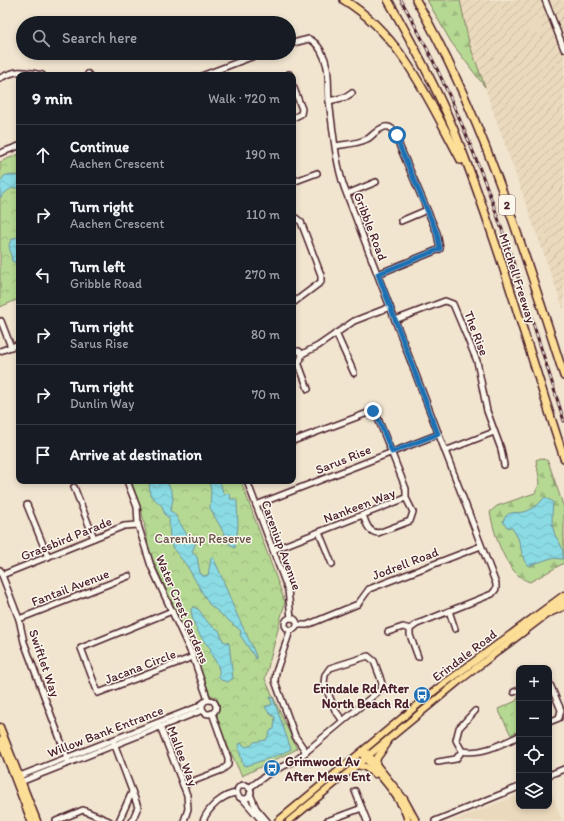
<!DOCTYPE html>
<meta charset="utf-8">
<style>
:root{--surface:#171b24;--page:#20242c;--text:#f1f3f6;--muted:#9ea1a6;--line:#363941}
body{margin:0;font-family:Itim,sans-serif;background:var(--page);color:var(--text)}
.controls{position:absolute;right:12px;bottom:12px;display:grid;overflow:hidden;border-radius:8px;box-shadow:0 2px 6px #0003}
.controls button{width:36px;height:36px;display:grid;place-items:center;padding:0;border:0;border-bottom:1px solid var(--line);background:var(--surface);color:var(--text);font:20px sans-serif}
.stop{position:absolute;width:12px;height:12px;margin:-9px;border:3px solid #1f6fb2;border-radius:50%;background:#fff}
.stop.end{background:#1f6fb2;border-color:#fff;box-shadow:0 1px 4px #0008}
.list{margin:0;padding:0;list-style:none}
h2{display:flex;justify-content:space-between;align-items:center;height:52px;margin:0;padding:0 16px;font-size:17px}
h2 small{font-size:13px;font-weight:400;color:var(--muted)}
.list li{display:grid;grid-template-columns:26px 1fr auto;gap:12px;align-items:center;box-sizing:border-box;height:60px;padding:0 16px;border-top:1px solid var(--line)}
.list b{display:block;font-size:15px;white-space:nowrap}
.list p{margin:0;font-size:13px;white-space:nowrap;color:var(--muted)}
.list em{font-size:13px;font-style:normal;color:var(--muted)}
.icon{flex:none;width:22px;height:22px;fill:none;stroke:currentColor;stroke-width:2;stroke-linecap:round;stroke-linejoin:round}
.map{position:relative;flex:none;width:564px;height:821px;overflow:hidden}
.search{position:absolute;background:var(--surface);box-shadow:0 2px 6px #0003;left:16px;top:16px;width:280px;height:44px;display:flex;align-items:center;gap:10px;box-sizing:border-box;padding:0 14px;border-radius:22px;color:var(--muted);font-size:15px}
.panel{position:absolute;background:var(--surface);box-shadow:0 2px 6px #0003;left:16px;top:72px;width:280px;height:412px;border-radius:8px}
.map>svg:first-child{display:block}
</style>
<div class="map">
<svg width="564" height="821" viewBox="0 0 564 821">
<defs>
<pattern id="industrial-furrows" width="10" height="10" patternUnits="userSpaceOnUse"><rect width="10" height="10" fill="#ead9bc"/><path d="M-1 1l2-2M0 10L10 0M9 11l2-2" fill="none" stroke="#cabaa2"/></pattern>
<pattern id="forest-firs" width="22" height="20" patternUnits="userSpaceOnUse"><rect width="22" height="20" fill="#b5d993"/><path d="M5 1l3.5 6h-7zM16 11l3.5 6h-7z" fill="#9dba7f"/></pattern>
<pattern id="park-crowns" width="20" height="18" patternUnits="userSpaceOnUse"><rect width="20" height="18" fill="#b5d993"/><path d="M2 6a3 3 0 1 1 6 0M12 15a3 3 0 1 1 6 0" fill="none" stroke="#9dba7f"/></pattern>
<pattern id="water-waves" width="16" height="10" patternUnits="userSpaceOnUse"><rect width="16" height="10" fill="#8adbe4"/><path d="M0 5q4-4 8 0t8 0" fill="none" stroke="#79bcc4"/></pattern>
</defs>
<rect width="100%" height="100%" fill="#f1e5d0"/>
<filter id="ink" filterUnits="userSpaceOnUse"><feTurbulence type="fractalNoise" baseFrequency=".025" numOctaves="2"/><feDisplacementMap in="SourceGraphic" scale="8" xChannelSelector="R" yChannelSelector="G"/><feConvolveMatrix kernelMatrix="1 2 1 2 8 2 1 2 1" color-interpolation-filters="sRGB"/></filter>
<g filter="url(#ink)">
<polygon fill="#ead9bc" points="549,785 562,821 452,821 519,795 519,806 549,806"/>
<polygon fill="url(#industrial-furrows)" points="460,0 564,0 564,311 469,43"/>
<g fill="url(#forest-firs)" stroke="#807c5f">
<polygon points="427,0 460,0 469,43 485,87 451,42"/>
<path d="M541,458L548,461L564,508V563L530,582C506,575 494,534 490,512L497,506L535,493L540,483L536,460Z"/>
</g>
<g fill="url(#park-crowns)" stroke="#807c5f">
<polygon points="19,154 19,299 0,307 0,162"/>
<polygon points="131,481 241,481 285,602 265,679 297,749 242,776 216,722 219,704 216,697 210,695 192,647 150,554 141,508"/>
<polygon points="519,696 519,731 511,735 498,709 516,701"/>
</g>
<g fill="url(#water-waves)" stroke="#70909a">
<path d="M5,175L19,176V188C10,187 6,192 0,198V182Z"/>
<polygon points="19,236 19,242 16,246 19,255 19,271 16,263 12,261 9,245 11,240"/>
<path d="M149,481H169L168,484L172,492L173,500L170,511L174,513L190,540L196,542L192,552L197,557L200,573L204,576L208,575L211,558L213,557C224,579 230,602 241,623C246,634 252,645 256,656V659L240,635L241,631L209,604L187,566L172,547L170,540L169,518L165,515L162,506L150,495Z"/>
<polygon points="209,481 220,481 223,493 225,495 227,493 231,496 230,499 235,499 237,502 238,526 235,548 231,546 210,508 211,490"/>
<path d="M545,497L553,502C552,512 551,525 555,535C560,544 564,547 563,559L551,558L528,566L524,560L518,538L512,528L507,527L503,522C507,508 517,515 527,511C535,508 540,503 545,497Z"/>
<path d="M193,607L198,609C205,617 208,626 219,630L223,641L229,643L233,678L228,682L221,680L218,677C222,668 214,659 210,653L211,649C200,638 192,624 191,609Z"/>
<polygon points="270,697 273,698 291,749 281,754 246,766 243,765 239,750 239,744 241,743 246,747 252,745 254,742 266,740 271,730 274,729 275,717 269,713 265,707 272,704"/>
</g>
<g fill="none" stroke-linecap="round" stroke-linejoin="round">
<g stroke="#4a1f2b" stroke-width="8">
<g id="minor">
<polyline points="545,0 564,49"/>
<path d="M289,44L309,39C319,43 325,57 327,67C329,78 328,90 329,101C333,129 335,160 344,187L496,584V589L492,594L417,624L410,629V635L418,657"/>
<polyline points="88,74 89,75"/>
<polyline points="289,74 289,75"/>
<polyline points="204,75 262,53"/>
<path d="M0,78C17,69 23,71 42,75"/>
<polyline points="293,86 302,109 301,114 293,118"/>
<polyline points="329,101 346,97 352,93"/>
<path d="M336,146C346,144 357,144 367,139C370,138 373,134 376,132C393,118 396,135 400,147L437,233L440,249L378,274"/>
<polyline points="0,153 19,146"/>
<polyline points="293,182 317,173"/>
<polyline points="347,194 376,182"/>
<polyline points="293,218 296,218 301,222 321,275 321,282 293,303"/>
<polyline points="401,221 427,210"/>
<polyline points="395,320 445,301 453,304 477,361 487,411 501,449 504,465"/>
<polyline points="1,321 11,347"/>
<polyline points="336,333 354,373"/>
<polyline points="0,351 19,344"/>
<polyline points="293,351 299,351 302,354"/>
<polyline points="302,354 318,346 354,321 390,307"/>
<polyline points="293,362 300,361 302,354"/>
<polyline points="298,362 308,389"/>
<polyline points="445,451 494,432"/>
<polyline points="127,481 137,507 138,525 151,566 193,657 208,700"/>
<polyline points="247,481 288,590 291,618"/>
<polyline points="74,487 94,538"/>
<polyline points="27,505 48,557"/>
<polyline points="256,505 439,434"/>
<path d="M363,515C366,523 368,532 378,533L410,521L413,512L406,498"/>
<polyline points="319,532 332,564"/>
<polyline points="273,550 406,498 406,489 377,416 373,411 293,441"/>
<polyline points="0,570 19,619 24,642 69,763"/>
<polyline points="2,575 124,526 138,525"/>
<polyline points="172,611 81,648 98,693 193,657"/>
<polyline points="449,611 455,629"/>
<circle cx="291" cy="624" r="6"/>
<polyline points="19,619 129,576"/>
<polyline points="298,625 307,625 358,604 369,589 481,546"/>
<polyline points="290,631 276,672 275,681 295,736 306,752"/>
<polyline points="388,632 403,627 410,629"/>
<polyline points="549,682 561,710 559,718 549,722"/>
<polyline points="514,692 519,690"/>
<circle cx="209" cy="707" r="7"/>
<path d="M475,711L459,728L456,740L462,751C481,755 502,744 519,736"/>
<polyline points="160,726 187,795 188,809 184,821"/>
<polyline points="114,743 138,807 132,821"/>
<polyline points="438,762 456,759 462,751"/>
<polyline points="549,775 564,769"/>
<polyline points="17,777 195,708 203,703"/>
<polyline points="18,783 203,710"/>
<circle cx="244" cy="792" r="7"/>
<polyline points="183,785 222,770 228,765 228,758 212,713"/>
<polyline points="249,788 272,771 295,761 380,690 382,684 380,677 374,661 368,656 330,668 325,675 324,683 335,710 343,721"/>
<polyline points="355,791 367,821"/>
<polyline points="250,794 256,808 267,821"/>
<polyline points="243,799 262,821"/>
<polyline points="56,821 83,810 109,821"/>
<polyline points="119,821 132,792"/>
<path d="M203,821C208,808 223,794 237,793"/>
<polyline points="327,821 362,808"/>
<polyline points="435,821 519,787"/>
</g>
</g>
<g stroke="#4a1f2b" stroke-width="9">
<g id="major">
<polyline points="0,727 37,821"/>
<polyline points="0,740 31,821"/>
<polyline points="366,752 404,799 416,821"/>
<path d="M363,755C377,773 403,798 408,821"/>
<polyline points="357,765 365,767 375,774"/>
<polyline points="376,765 377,758 387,744"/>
<polyline points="278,821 437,689 564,595"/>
<polyline points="289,821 459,681 564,601"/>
</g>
</g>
<g stroke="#4a1f2b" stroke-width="10">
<g id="highway">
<path d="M344,0C402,35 430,103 461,160"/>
<path d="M388,0C412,42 435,85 454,130C497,237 528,349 564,458"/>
<path d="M416,0C483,117 523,248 564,376"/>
<polyline points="546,614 564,606"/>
</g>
</g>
<use href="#minor" stroke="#fbf7ec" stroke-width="5"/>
<use href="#major" stroke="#fdde96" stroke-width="6"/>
<use href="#highway" stroke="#fdde96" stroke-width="7"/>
<g stroke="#4a1f2b" stroke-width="3">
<path id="rail" d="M401,0C476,131 519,278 564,421"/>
</g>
<use href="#rail" stroke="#fbf7ec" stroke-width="1.5" stroke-dasharray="4.5" stroke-linecap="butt"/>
</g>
</g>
<g fill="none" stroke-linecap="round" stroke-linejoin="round" filter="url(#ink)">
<polyline stroke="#1f6fb2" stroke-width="5" points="373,411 377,416 392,452 438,434 378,274 440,249 437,233 400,147 397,135"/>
</g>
<defs>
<g id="bus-disc" transform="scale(0.9)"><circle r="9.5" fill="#1f6fb2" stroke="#fbf7ec"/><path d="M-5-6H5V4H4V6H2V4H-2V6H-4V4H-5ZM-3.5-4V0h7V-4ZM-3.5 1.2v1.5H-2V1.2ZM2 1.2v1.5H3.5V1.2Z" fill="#fff"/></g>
</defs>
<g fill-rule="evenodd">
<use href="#bus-disc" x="422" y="695"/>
<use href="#bus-disc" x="272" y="768"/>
</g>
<g text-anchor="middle" stroke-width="3" stroke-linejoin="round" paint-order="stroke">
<rect fill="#fbf7ec" stroke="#7f6065" stroke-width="1" x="499" y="195" width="16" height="20" rx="3"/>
<g font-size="12" font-weight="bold" fill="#4a1f2b">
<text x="507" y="209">2</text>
</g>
<g font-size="13" fill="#4a1f2b" stroke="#fbf7ec">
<text transform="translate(371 226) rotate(69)" y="5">Gribble Road</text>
<text transform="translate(518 278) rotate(72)" y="5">Mitchell Freeway</text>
<text transform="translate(477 333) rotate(69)" y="5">The Rise</text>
<text transform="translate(343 459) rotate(-22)" y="5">Sarus Rise</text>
<text transform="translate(359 505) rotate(-21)" y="5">Nankeen Way</text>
<text transform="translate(66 538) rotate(-22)" y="5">Grassbird Parade</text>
<text transform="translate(282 545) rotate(70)" y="5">Careniup Avenue</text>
<text transform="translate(405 563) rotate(-21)" y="5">Jodrell Road</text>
<text transform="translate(70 587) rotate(-21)" y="5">Fantail Avenue</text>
<text transform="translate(183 609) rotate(67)" y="5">Water Crest Gardens</text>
<text transform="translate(464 655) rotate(-37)" y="5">Erindale Road</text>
<text transform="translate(45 663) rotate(71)" y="5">Swiftlet Way</text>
<text transform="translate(140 666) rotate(-21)" y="5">Jacana Circle</text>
<text transform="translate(105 731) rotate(-21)" y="5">Willow Bank Entrance</text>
<text transform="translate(183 756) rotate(69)" y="5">Mallee Way</text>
</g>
<g font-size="13" fill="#654e45" stroke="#fbf7ec">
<text x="203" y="543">Careniup Reserve</text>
</g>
<g font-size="13" font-weight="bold" fill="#4a1f2b" stroke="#fbf7ec" text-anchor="end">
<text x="409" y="693">Erindale Rd After<tspan x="409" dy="15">North Beach Rd</tspan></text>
<text x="285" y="766" text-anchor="start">Grimwood Av<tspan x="285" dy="15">After Mews Ent</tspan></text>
</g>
</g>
</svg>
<div class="controls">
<button>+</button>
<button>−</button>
<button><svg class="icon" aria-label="locate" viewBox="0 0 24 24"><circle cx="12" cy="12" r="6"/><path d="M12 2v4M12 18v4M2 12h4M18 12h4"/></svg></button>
<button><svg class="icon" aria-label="layers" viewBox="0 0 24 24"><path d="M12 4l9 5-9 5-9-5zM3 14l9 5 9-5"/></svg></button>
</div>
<div class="stop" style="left:397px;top:135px"></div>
<div class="stop end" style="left:373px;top:411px"></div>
<div class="search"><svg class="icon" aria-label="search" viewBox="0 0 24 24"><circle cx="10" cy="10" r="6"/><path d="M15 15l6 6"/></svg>Search here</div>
<section class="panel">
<h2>9 min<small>Walk · 720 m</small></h2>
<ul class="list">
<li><svg class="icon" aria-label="ahead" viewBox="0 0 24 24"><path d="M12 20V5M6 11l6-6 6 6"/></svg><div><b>Continue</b><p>Aachen Crescent</p></div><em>190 m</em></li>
<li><svg class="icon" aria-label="right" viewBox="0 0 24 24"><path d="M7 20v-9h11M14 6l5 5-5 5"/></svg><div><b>Turn right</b><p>Aachen Crescent</p></div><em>110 m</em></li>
<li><svg class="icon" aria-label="left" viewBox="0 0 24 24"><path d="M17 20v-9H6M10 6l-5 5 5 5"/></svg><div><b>Turn left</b><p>Gribble Road</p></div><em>270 m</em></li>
<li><svg class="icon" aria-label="right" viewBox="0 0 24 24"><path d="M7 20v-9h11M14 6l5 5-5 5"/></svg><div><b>Turn right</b><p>Sarus Rise</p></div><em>80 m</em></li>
<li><svg class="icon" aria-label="right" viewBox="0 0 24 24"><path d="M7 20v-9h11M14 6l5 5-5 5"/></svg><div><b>Turn right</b><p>Dunlin Way</p></div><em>70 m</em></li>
<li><svg class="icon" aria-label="arrive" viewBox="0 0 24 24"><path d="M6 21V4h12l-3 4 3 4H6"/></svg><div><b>Arrive at destination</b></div></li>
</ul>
</section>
</div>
